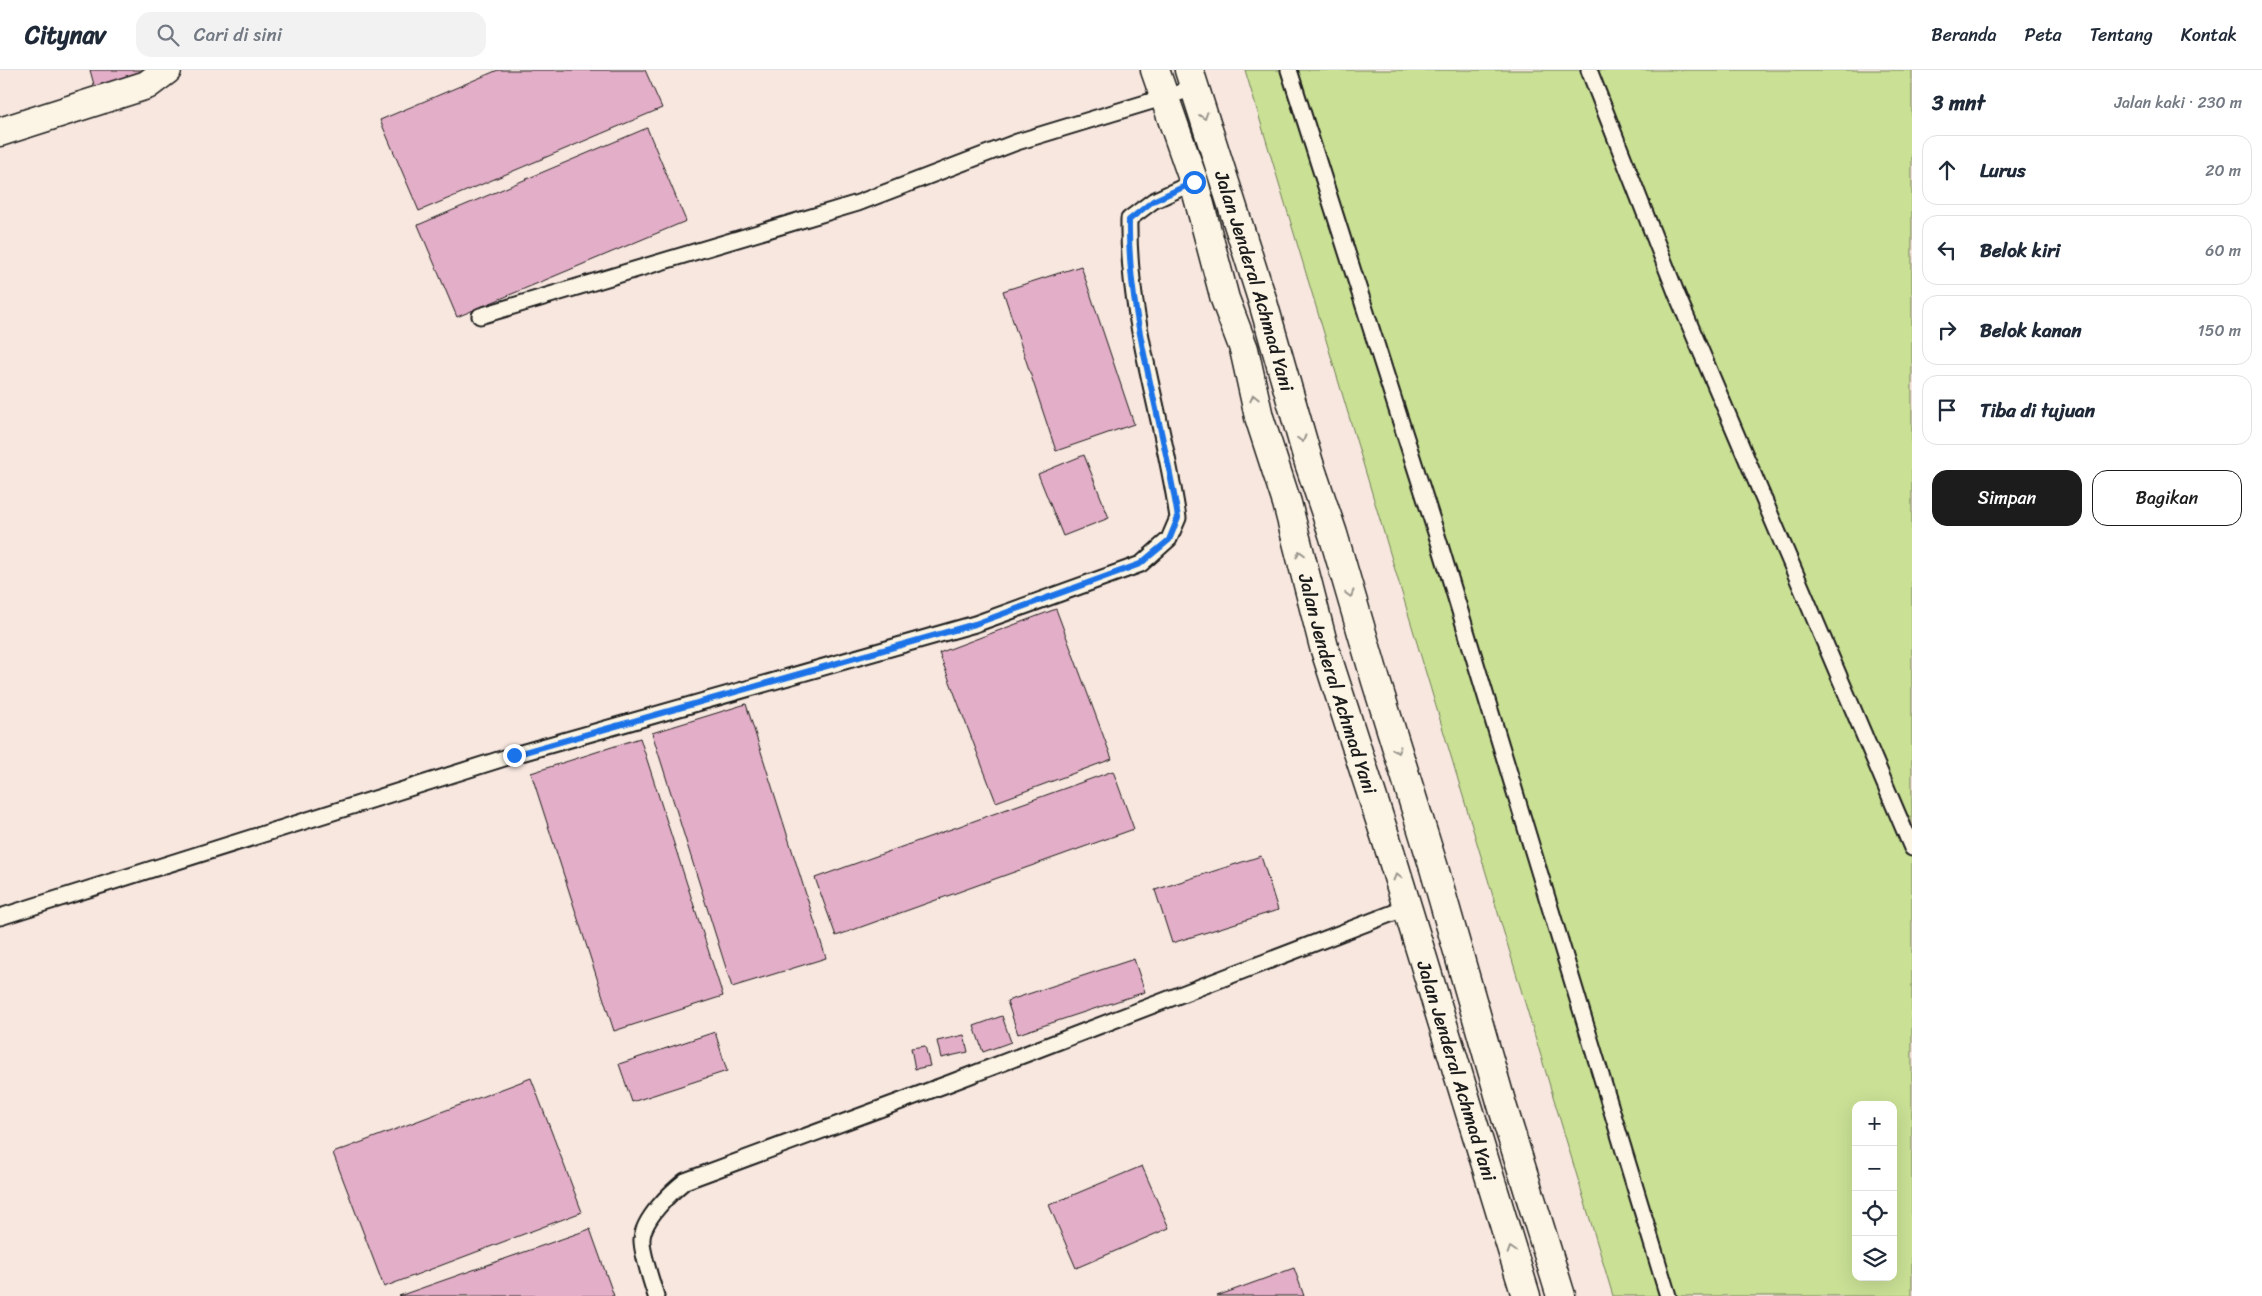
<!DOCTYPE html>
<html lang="id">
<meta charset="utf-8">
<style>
:root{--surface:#fff;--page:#f2f2f3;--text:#1f2937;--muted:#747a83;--line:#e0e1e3;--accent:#1c1c1c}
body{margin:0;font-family:Sriracha,sans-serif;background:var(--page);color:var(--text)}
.controls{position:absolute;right:15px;bottom:15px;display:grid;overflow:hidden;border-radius:10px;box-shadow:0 5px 20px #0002}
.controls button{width:45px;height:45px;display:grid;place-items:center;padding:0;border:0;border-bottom:1px solid var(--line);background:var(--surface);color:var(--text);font:25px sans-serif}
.stop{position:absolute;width:15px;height:15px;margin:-11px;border:4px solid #1a73e8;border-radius:50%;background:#fff}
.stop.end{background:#1a73e8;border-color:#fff;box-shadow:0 1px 5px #0008}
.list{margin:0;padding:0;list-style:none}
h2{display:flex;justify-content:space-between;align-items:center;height:65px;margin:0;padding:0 20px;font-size:21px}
h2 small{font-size:16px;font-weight:400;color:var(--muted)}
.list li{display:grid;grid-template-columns:32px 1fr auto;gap:15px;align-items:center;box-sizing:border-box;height:70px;margin:0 10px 10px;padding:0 10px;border:1px solid var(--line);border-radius:15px}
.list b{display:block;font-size:19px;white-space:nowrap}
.list em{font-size:16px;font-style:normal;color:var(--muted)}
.actions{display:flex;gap:10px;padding:15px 20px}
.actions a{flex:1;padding:11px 0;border:1px solid var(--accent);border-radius:15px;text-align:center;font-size:18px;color:var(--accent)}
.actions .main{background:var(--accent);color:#fff}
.icon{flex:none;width:28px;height:28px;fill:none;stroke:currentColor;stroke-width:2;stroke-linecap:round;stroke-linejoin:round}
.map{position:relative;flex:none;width:1912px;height:1226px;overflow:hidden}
header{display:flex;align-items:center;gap:30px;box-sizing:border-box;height:70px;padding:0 25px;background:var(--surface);border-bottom:1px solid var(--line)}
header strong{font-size:24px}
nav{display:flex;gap:28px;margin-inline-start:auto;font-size:18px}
.search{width:350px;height:45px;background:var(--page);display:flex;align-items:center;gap:12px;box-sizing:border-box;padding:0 18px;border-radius:15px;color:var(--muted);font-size:19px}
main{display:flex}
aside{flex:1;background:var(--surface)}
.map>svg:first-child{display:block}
</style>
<header>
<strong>Citynav</strong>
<div class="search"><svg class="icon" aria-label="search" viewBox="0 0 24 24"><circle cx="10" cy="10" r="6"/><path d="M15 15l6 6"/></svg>Cari di sini</div>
<nav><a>Beranda</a><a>Peta</a><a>Tentang</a><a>Kontak</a></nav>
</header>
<main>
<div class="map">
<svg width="1912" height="1226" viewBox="0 0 1912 1226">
<rect width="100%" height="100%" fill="#f7e7df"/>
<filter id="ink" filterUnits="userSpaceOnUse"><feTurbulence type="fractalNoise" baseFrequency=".02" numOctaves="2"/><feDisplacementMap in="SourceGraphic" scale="10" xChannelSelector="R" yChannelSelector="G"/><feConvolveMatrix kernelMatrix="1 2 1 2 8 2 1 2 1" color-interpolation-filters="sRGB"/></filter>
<g filter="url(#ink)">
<path fill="#c9e095" stroke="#727e58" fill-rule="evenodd" d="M1245,0H1912V1226H1613ZM1856,1035H1893V1207H1856Z"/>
<g fill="#e3aec7" stroke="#1c1c1c">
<polygon points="90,0 146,0 148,6 96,22"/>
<polygon points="498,0 645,0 662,38 419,141 380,50"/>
<polygon points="647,58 686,151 457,247 418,155"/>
<polygon points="1081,196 1134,354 1056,381 1003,221"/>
<polygon points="1084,385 1109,448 1063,466 1038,404"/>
<polygon points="1056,539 1112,689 996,732 939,583"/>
<polygon points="746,634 826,888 732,917 652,663"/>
<polygon points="640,668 723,926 614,961 531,703"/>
<polygon points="1113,701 1134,759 836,866 815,808"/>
<polygon points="1261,786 1278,840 1172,873 1155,820"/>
<polygon points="1134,889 1145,922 1018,964 1007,931"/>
<polygon points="1002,946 1011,972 983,982 974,956"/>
<polygon points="715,962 727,1001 632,1032 619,994"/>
<polygon points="964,965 968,982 941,988 937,971"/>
<polygon points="925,976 930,996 915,999 911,978"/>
<polygon points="531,1008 582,1142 384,1217 333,1083"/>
<polygon points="1142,1096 1169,1158 1076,1198 1049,1135"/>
<polygon points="590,1159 614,1226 399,1226"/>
<polygon points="1294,1198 1304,1226 1217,1226"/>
</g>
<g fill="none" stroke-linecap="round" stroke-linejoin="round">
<g stroke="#1c1c1c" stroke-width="19">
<g id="lane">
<polyline points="1289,0 1439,472 1668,1226"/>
<polyline points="1589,0 1677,225 1912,778"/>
<polyline points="480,246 858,133 1017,72 1195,18"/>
<path d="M0,847L514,685L975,554L1141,494L1169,469L1178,448C1164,349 1127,250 1129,149L1153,131L1194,112"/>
<path d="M656,1226C652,1213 641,1181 642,1169C643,1149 670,1123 685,1111L950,1013L1406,838"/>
</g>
</g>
<g stroke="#1c1c1c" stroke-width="31">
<polyline id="street" points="0,62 147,15 167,0"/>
</g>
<g stroke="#1c1c1c" stroke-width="31">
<g id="highway">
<path id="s1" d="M1155,0L1194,112L1225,229L1244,279L1259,347L1287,433L1324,577L1390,781L1526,1226"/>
<path id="s2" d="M1189,0L1262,229L1309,393L1333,464L1376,611L1434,798L1502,1035L1561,1226"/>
</g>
</g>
<use href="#lane" stroke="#fcf5e5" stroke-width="15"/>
<use href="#street" stroke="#fcf5e5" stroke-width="28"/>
<use href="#highway" stroke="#fcf5e5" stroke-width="28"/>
</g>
<defs><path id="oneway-chevron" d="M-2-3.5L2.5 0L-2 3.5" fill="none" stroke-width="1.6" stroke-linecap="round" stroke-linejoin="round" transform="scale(1.25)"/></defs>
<g stroke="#97938b">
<use href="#oneway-chevron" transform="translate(1204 46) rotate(72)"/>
<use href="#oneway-chevron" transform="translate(1254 328) rotate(-103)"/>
<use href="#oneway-chevron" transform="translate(1302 369) rotate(74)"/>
<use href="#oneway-chevron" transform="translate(1300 484) rotate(-105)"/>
<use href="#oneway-chevron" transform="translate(1350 524) rotate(74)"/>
<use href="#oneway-chevron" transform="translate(1397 680) rotate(73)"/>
<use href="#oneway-chevron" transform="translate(1397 807) rotate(-105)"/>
<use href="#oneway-chevron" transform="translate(1511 1180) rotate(-108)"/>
</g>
</g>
<g fill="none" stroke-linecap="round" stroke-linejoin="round" filter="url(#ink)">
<path stroke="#1a73e8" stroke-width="6" d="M514,685L975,554L1140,494L1169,470L1178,448C1163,349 1127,250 1129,150L1153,131L1194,112"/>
</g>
<g text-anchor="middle" stroke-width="4.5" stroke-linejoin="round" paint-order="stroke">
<g font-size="19" fill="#1c1c1c" stroke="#fcf5e5">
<text dy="7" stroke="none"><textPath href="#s2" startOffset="221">Jalan Jenderal Achmad Yani</textPath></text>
<text dy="7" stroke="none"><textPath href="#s1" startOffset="641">Jalan Jenderal Achmad Yani</textPath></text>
<text dy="7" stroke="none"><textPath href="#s1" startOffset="1046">Jalan Jenderal Achmad Yani</textPath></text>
</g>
</g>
</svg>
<div class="controls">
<button>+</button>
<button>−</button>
<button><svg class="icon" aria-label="locate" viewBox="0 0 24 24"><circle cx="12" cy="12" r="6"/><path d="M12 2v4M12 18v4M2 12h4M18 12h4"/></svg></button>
<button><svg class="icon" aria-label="layers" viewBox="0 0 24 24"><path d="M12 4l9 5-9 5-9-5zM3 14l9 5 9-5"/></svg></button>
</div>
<div class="stop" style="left:1194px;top:112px"></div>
<div class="stop end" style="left:514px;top:685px"></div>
</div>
<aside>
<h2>3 mnt<small>Jalan kaki · 230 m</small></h2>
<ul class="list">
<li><svg class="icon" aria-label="ahead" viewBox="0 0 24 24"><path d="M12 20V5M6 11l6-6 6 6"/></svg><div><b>Lurus</b></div><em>20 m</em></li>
<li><svg class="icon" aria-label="left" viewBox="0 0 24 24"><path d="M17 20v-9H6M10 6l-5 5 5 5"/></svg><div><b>Belok kiri</b></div><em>60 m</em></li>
<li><svg class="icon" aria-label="right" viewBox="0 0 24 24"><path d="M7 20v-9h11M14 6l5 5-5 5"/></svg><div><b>Belok kanan</b></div><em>150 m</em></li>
<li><svg class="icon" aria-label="arrive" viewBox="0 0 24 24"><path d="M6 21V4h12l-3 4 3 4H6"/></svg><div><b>Tiba di tujuan</b></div></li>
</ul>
<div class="actions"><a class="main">Simpan</a><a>Bagikan</a></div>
</aside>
</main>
